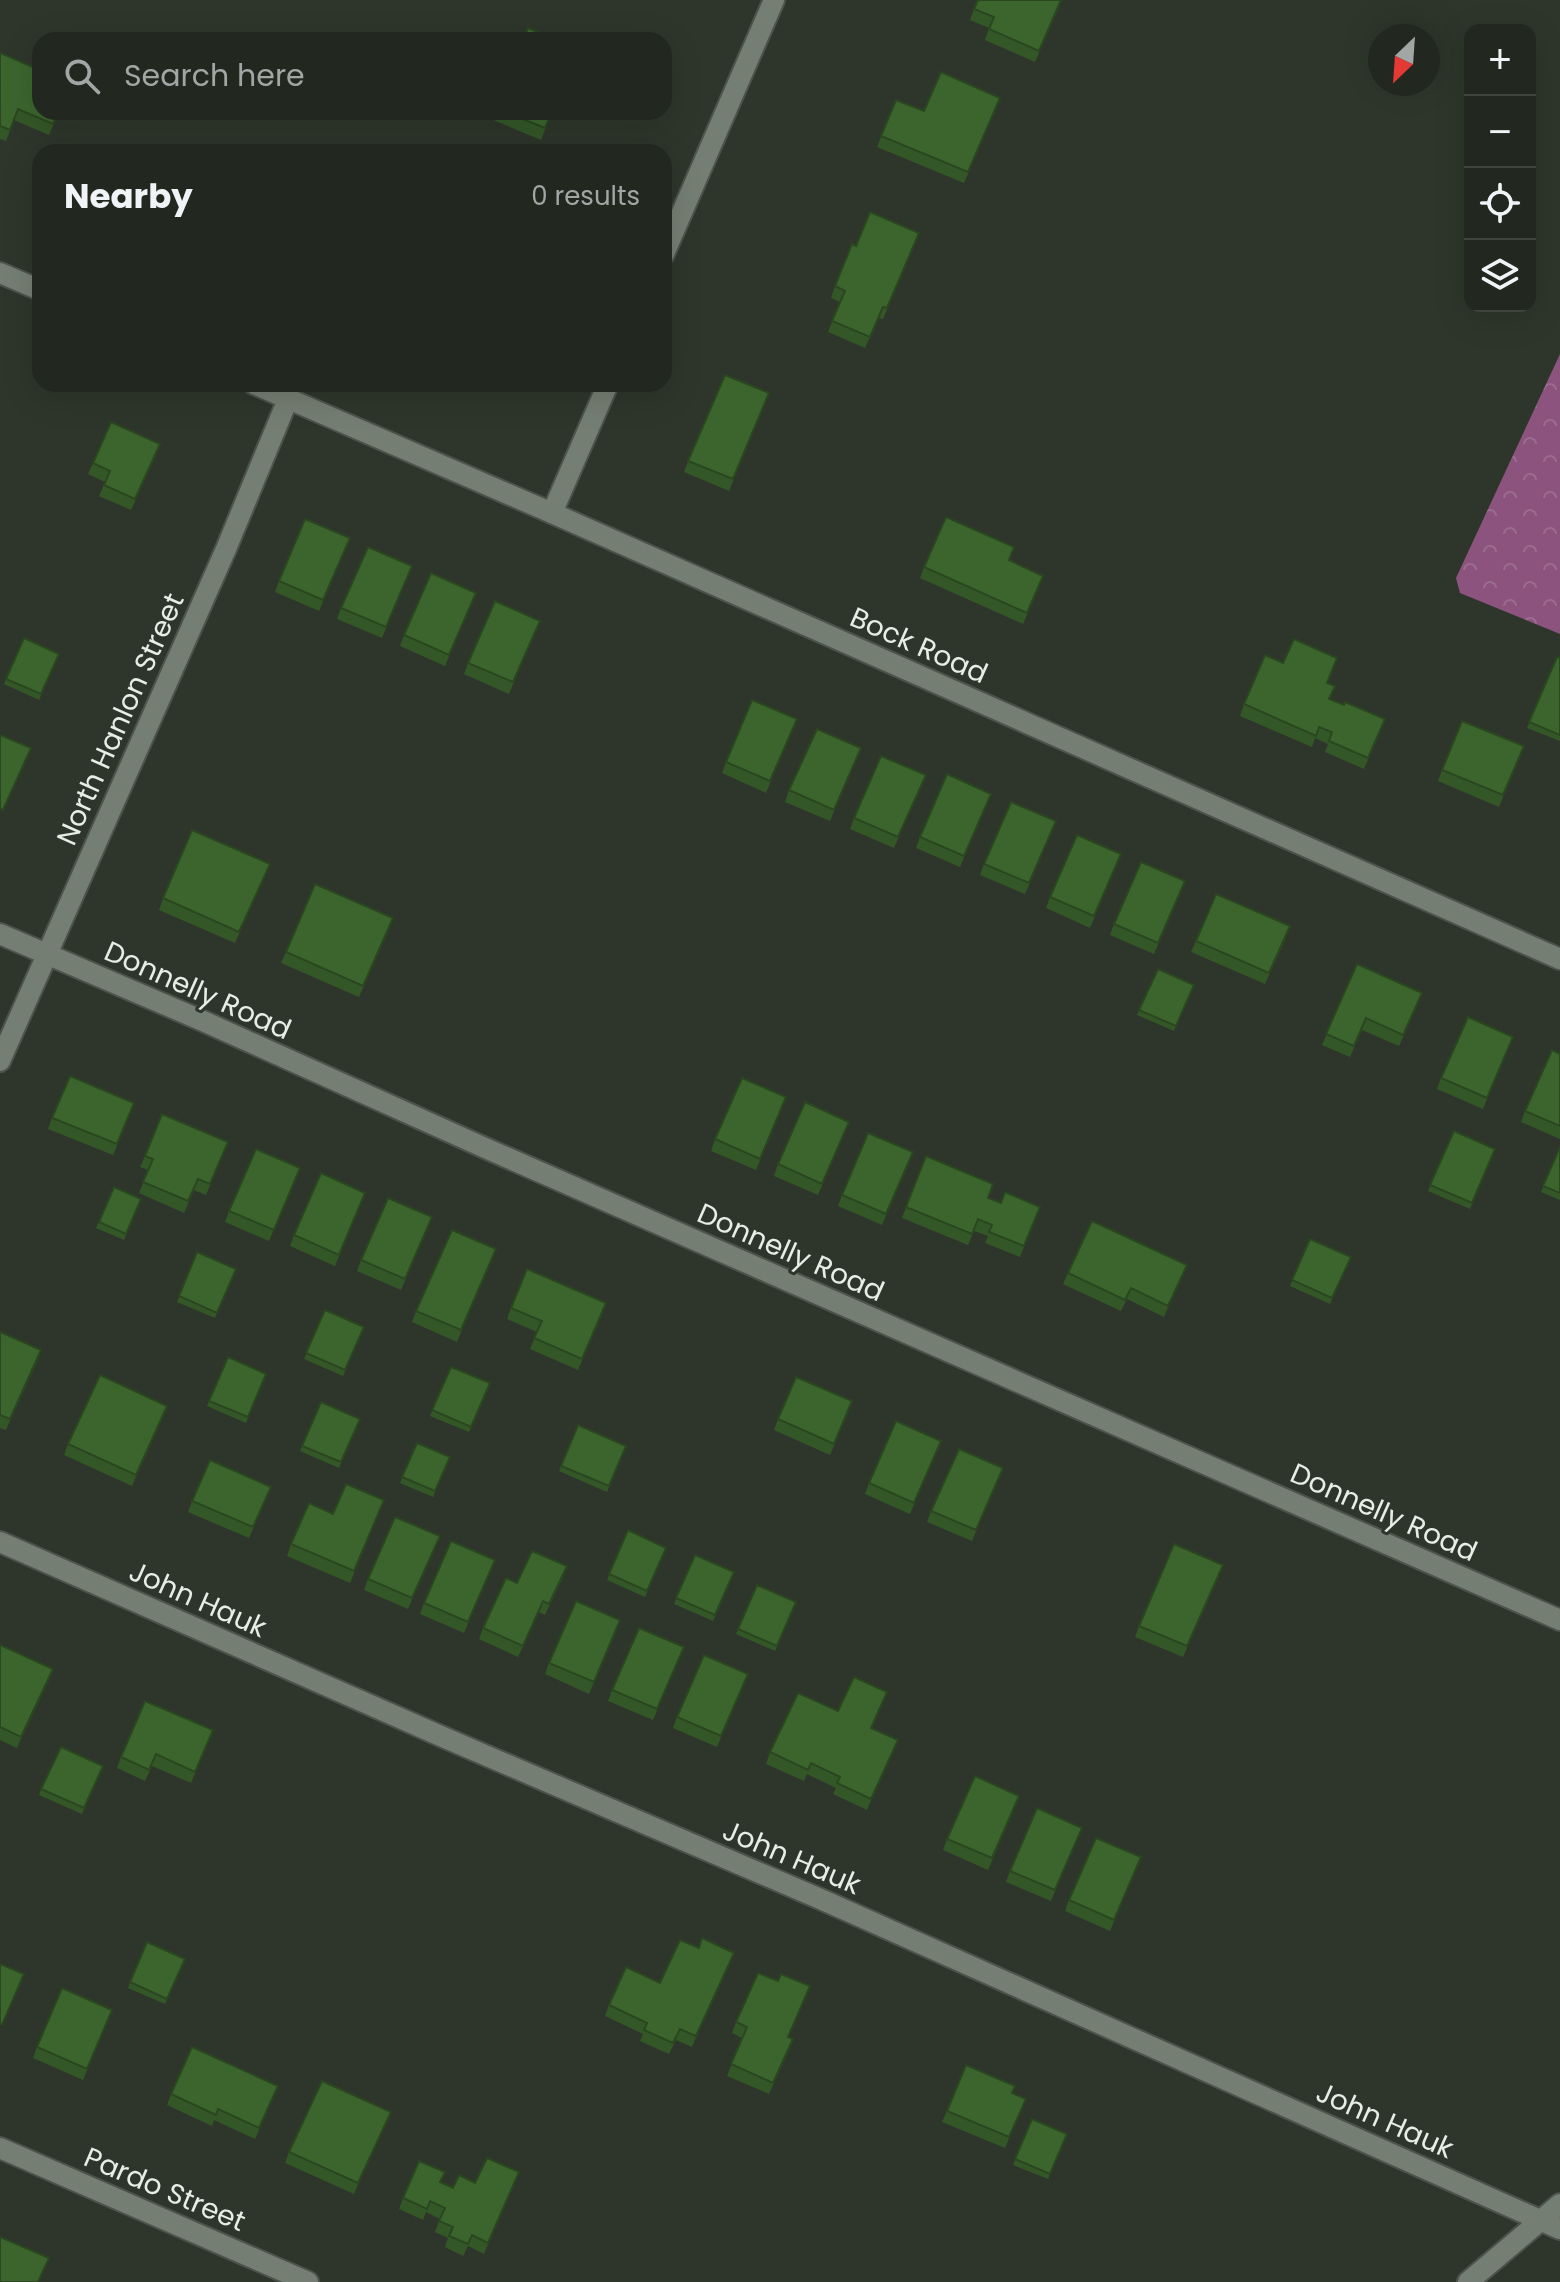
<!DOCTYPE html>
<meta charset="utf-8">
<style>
:root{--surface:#222820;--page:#2e342d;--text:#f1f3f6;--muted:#a2a6a5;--line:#3f443e}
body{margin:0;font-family:Poppins,sans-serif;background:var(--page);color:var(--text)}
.controls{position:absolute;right:24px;top:24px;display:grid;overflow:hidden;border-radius:16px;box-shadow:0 8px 32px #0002}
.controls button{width:72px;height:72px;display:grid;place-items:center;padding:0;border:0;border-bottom:2px solid var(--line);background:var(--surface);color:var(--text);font:40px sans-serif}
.compass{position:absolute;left:1368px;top:24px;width:72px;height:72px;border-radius:50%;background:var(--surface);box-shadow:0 8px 32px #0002;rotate:205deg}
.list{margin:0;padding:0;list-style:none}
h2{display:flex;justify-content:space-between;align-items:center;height:104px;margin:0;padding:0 32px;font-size:34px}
h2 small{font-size:26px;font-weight:400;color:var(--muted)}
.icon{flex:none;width:44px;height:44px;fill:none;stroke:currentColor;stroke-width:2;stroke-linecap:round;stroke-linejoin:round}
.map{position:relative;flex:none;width:1560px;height:2282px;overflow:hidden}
.search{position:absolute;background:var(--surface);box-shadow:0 8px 32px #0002;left:32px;top:32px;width:640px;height:88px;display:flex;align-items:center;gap:20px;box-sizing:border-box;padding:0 28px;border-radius:24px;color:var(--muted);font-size:30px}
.panel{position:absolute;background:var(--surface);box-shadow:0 8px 32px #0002;left:32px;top:144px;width:640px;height:248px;border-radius:24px}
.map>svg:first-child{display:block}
</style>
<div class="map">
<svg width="1560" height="2282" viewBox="0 0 1560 2282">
<defs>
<pattern id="forest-crowns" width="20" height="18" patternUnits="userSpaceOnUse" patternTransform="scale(2)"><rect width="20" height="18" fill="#8b537e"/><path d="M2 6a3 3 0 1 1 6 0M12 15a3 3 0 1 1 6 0" fill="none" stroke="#9b6c90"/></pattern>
</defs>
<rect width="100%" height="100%" fill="#2e362b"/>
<polygon fill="url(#forest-crowns)" points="1560,354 1560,634 1460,593 1456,578"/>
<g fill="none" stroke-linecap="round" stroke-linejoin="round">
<g stroke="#4d534a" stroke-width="24">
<g id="minor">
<polyline points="664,254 774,0"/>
<polyline points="0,273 40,290"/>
<polyline points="254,384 552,513 1560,959"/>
<polyline points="552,513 608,384"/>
<polyline points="0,934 203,1021 483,1147 1560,1620"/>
<polyline points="0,1061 226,549 288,399"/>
<polyline points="0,1542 443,1737 825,1901 1560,2229"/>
<polyline points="0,2148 308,2282"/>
<polyline points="1468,2282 1560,2204"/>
</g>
</g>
<use href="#minor" stroke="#757e72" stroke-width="20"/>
</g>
<g fill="#345728">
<polygon points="1059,7 1035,62 985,40 989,28 970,20 974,9"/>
<polygon points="0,53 59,112 49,135 14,120 6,141 0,139"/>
<polygon points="1000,98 964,183 877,147 896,100 924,111"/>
<polygon points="493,112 552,112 541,140 491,119"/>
<polygon points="915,244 883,319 879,318 865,348 828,332 840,302 831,298 835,286 856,246"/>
<polygon points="476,384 497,384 494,392"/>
<polygon points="769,393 729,491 684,472 688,461"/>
<polygon points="156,455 131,510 99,496 105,482 88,474 93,463"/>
<polygon points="350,538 319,611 275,592 279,581"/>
<polygon points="1009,560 1039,587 1023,624 920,578 924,567"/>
<polygon points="412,566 382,638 337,619 341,608"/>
<polygon points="476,593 445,666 400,646 404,635"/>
<polygon points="540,621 509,694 464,674 468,663"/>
<polygon points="24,638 59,654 39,700 4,684"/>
<polygon points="1557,657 1560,658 1560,741 1527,728"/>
<polygon points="1327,683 1330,699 1381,730 1364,769 1325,752 1328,744 1315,738 1312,747 1240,716 1244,704"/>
<polygon points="797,719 766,793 722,773 726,762"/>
<polygon points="1524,746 1499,807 1438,781 1442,770"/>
<polygon points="861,748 830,821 785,802 789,790"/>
<polygon points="921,786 894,848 850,829 854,818"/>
<polygon points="991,794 960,867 916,848 920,837"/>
<polygon points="1052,832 1025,894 980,875 984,864"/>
<polygon points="1121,854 1090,928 1046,908 1050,897"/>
<polygon points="270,864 235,943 159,910 163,898"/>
<polygon points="1181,892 1154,954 1110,935 1114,924"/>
<polygon points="389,929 359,997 281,963 286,952"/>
<polygon points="1286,938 1265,984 1191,952 1196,941"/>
<polygon points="1357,964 1418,1004 1399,1046 1362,1030 1350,1057 1322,1045"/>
<polygon points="1194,985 1174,1031 1137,1015 1139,1010"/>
<polygon points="1513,1037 1483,1109 1437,1089 1441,1078"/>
<polygon points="1560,1054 1560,1139 1521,1122 1525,1111"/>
<polygon points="782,1108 756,1170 711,1151 715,1139"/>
<polygon points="130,1114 113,1155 48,1129 52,1118"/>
<polygon points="849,1122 818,1195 774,1176 778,1164"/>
<polygon points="1454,1131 1495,1149 1470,1209 1428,1191"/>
<polygon points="228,1142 206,1195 194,1190 184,1213 139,1193 148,1170 140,1167 145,1156"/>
<polygon points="1560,1147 1560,1200 1541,1192"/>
<polygon points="926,1156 988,1198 1001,1203 1040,1207 1020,1257 985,1243 988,1236 974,1231 968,1245 902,1218"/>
<polygon points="909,1163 882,1225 838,1206 842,1195"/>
<polygon points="300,1168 269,1241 225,1222 229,1211"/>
<polygon points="114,1187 141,1199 124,1240 96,1228"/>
<polygon points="365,1193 335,1266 290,1246 294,1235"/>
<polygon points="432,1217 401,1290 357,1271 361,1260"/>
<polygon points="1310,1239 1351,1257 1330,1304 1290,1286"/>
<polygon points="496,1249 457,1342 412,1322 416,1311"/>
<polygon points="197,1252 236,1269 215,1318 177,1302"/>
<polygon points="1187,1265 1164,1317 1127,1299 1121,1311 1063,1284 1068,1273"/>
<polygon points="511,1308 602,1315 578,1370 530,1349 537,1332 507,1319"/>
<polygon points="325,1310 364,1327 343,1376 304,1359"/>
<polygon points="0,1332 37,1362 6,1430 0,1428"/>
<polygon points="228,1357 266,1374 246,1423 207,1406"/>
<polygon points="451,1367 490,1383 469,1432 430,1416"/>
<polygon points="321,1402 360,1419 339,1468 300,1451"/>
<polygon points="848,1413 830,1455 774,1430 778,1419"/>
<polygon points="163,1417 132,1486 64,1455 68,1444"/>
<polygon points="578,1425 626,1446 607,1492 559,1471"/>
<polygon points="941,1441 910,1514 865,1494 869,1483"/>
<polygon points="417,1443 450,1457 433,1497 400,1483"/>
<polygon points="1003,1468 972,1541 927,1522 931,1511"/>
<polygon points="271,1487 249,1538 188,1512 192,1501"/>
<polygon points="384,1500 350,1583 287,1556 291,1544 333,1514"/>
<polygon points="628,1530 666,1548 645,1597 607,1580"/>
<polygon points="440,1536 408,1609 364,1590 368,1579"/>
<polygon points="695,1555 734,1572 713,1621 674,1604"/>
<polygon points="495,1560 464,1633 420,1614 424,1603"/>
<polygon points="1219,1576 1183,1657 1135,1637 1139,1626"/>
<polygon points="563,1577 545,1615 539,1612 518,1657 479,1639 483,1628 517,1583"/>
<polygon points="757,1585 796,1602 775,1651 736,1634"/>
<polygon points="616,1632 589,1694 545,1674 549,1663"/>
<polygon points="0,1645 49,1680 17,1748 0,1740"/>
<polygon points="679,1658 653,1720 608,1701 612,1690"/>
<polygon points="748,1674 717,1747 673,1728 677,1717"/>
<polygon points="887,1692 872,1728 898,1740 867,1810 833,1794 836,1788 807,1774 804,1781 766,1764 770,1752 838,1711"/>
<polygon points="213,1730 191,1783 152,1766 145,1781 117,1768 121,1757"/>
<polygon points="101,1771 82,1814 39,1795 41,1789"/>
<polygon points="1015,1807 988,1870 943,1850 947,1839"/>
<polygon points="1082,1828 1051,1901 1006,1882 1010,1871"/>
<polygon points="1141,1857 1110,1931 1065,1911 1069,1900"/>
<polygon points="147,1942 185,1959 165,2004 128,1988"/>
<polygon points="699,1948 734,1953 692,2047 676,2040 669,2054 640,2041 643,2034 605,2016 609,2005 660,1983"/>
<polygon points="778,1981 810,1986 788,2037 793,2039 789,2050 769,2094 727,2076 742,2038 732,2033 736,2022"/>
<polygon points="112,2010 83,2080 33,2058 37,2047"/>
<polygon points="278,2086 255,2139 214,2120 212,2126 167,2105 171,2094"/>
<polygon points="1026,2099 1005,2148 942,2122 947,2111"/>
<polygon points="391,2112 354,2194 285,2163 289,2152"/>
<polygon points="1032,2119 1067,2134 1048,2179 1013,2165"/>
<polygon points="445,2172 441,2183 453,2188 475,2183 515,2183 484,2254 468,2246 463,2256 445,2247 448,2238 435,2232 440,2219 426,2212 423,2220 399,2209 403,2198"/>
</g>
<g fill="#2a4720">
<polygon points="1187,1265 1183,1276 1164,1317 1168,1306"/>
<polygon points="41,1350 37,1362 6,1430 10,1419"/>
<polygon points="167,1406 163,1417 132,1486 136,1475"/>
<polygon points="53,1669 49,1680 17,1748 21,1737"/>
<polygon points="898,1740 894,1751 867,1810 871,1799"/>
<polygon points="734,1953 730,1964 692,2047 696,2036"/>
<polygon points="391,2112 386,2123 354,2194 358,2183"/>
<polygon points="519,2172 515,2183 484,2254 488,2243"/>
</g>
<g fill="#3c652e" stroke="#2a4720" stroke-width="2">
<polygon points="978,0 1061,0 1039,51 989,29 994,17 974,9"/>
<polygon points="528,28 556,40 523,40"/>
<polygon points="0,53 40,70 40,112 58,112 53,124 18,109 10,130 0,126"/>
<polygon points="941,72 1000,98 968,172 881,136 896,100 924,111"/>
<polygon points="505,112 552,112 545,128"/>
<polygon points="870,212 919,233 887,308 883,307 870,337 832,321 845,291 835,286 852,244 856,246"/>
<polygon points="725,375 769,393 733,479 688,461"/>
<polygon points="111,422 160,444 135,499 104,485 110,471 93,463"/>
<polygon points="946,517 1014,547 1009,560 1043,576 1027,613 924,567"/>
<polygon points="305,519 350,538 323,600 279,581"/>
<polygon points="368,547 412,566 386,627 341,608"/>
<polygon points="431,573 476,593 449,655 404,635"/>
<polygon points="495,601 540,621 513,682 468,663"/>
<polygon points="24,638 59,654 41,694 6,679"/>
<polygon points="1294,639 1337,658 1327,683 1335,686 1329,699 1344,705 1345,702 1385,719 1368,758 1329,741 1332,732 1319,727 1316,736 1244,704 1265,655 1283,663"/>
<polygon points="1557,657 1560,658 1560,735 1529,722"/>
<polygon points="752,700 797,719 770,781 726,762"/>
<polygon points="1462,721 1524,746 1503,795 1442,770"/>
<polygon points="817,729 861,748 834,810 789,790"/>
<polygon points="0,735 31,748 3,810 0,808"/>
<polygon points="881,756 926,775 898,837 854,818"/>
<polygon points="947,774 991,794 964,856 920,837"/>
<polygon points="1011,802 1056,821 1029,883 984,864"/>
<polygon points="192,830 270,864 239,932 163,898"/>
<polygon points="1077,835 1121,854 1094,916 1050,897"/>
<polygon points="1141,862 1185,881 1158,943 1114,924"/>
<polygon points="315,884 393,918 363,986 286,952"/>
<polygon points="1216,894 1290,926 1269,973 1196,941"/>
<polygon points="1357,964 1422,993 1403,1035 1366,1018 1354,1046 1326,1034"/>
<polygon points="1158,969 1194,985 1176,1026 1139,1010"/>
<polygon points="1468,1017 1513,1037 1487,1098 1441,1078"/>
<polygon points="1552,1050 1560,1054 1560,1126 1525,1111"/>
<polygon points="70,1076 134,1103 117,1144 52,1118"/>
<polygon points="742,1078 786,1097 760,1159 715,1139"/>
<polygon points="805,1102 849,1122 822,1184 778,1164"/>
<polygon points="162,1114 228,1142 210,1184 198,1179 188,1201 143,1182 153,1159 145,1156"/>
<polygon points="1454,1131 1495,1149 1472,1203 1430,1185"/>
<polygon points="868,1133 913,1152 886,1214 842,1195"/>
<polygon points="1560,1147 1560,1193 1543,1186"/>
<polygon points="256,1149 300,1168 274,1230 229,1211"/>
<polygon points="926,1156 993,1184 988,1198 1001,1203 1005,1192 1040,1207 1024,1246 989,1232 992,1225 978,1219 972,1234 906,1207"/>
<polygon points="321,1173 365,1193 339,1255 294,1235"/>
<polygon points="114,1187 141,1199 126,1234 99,1222"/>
<polygon points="388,1198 432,1217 405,1279 361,1260"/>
<polygon points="1092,1221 1187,1265 1168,1306 1131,1288 1125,1300 1068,1273"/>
<polygon points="452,1230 496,1249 461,1330 416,1311"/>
<polygon points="1310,1239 1351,1257 1332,1298 1292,1280"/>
<polygon points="197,1252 236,1269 217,1313 179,1296"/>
<polygon points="527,1269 606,1303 582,1359 534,1338 542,1321 511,1308"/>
<polygon points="325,1310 364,1327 345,1370 306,1353"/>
<polygon points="0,1332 41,1350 10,1419 0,1415"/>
<polygon points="228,1357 266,1374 248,1417 209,1401"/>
<polygon points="451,1367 490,1383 471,1427 432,1410"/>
<polygon points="100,1375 167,1406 136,1475 68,1444"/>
<polygon points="796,1377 852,1401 834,1444 778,1419"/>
<polygon points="321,1402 360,1419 341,1462 302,1446"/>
<polygon points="896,1421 941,1441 914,1503 869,1483"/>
<polygon points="578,1425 626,1446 609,1486 561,1466"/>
<polygon points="417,1443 450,1457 435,1491 402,1477"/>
<polygon points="959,1449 1003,1468 976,1530 931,1511"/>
<polygon points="210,1460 271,1487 253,1527 192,1501"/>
<polygon points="346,1484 384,1500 354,1571 291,1544 309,1503 333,1514"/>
<polygon points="395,1517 440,1536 412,1598 368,1579"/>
<polygon points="628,1530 666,1548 647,1591 609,1574"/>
<polygon points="451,1541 495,1560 468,1622 424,1603"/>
<polygon points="1174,1544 1223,1565 1187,1646 1139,1626"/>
<polygon points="532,1551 567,1566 549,1604 543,1601 523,1646 483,1628 506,1578 517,1583"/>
<polygon points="695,1555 734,1572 715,1615 676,1598"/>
<polygon points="757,1585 796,1602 777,1646 738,1629"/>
<polygon points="576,1601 620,1620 594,1682 549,1663"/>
<polygon points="639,1628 684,1647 657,1709 612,1690"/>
<polygon points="0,1645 53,1669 21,1737 0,1727"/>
<polygon points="704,1655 748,1674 721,1736 677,1717"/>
<polygon points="854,1677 887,1692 871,1728 898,1740 871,1799 837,1783 840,1777 811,1763 808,1770 770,1752 798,1693 838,1711"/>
<polygon points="145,1701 213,1730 195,1772 156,1754 149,1770 121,1757"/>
<polygon points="61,1747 103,1766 84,1808 41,1789"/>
<polygon points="975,1776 1019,1796 992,1858 947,1839"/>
<polygon points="1037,1808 1082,1828 1055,1890 1010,1871"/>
<polygon points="1096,1838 1141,1857 1114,1920 1069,1900"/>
<polygon points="702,1938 734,1953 696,2036 680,2029 673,2043 644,2030 647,2023 609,2005 626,1967 660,1983 680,1940 699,1948"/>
<polygon points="147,1942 185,1959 167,1999 130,1982"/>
<polygon points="0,1964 24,1974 2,2025 0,2024"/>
<polygon points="758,1973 778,1981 781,1974 810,1986 788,2037 793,2039 773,2083 731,2064 747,2027 736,2022"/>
<polygon points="62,1988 112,2010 87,2069 37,2047"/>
<polygon points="192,2047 278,2086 259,2128 218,2109 216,2115 171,2094"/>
<polygon points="966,2065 1015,2086 1012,2093 1026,2099 1009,2137 947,2111"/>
<polygon points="322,2081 391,2112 358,2183 289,2152"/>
<polygon points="1032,2119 1067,2134 1050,2174 1015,2159"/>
<polygon points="487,2158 519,2172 488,2243 472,2235 468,2244 449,2236 453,2227 439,2221 445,2208 430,2201 427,2209 403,2198 419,2161 445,2172 440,2182 453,2188 459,2175 475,2183"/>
<polygon points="0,2237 49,2258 38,2282 0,2282"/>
</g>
<g text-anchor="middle" stroke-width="6" stroke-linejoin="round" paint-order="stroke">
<g font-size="28" fill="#e8ede6" stroke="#2e362b">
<text transform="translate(919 645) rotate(24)" y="10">Bock Road</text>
<text transform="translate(120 719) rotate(-66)" y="10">North Hanlon Street</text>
<text transform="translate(198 990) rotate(24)" y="10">Donnelly Road</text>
<text transform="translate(791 1252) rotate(24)" y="10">Donnelly Road</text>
<text transform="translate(1384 1512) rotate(24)" y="10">Donnelly Road</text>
<text transform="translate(198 1599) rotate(24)" y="10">John Hauk</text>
<text transform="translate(792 1857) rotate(23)" y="10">John Hauk</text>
<text transform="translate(1385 2120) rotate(24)" y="10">John Hauk</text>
<text transform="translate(165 2189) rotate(23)" y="10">Pardo Street</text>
</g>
</g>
</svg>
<div class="controls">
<button>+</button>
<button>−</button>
<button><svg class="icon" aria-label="locate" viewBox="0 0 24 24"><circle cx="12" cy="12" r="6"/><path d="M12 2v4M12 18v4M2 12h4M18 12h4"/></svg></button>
<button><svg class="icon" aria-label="layers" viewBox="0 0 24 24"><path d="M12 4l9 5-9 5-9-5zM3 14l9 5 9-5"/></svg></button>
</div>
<svg class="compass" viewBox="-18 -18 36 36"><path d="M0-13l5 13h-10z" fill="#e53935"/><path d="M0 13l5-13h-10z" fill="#a2a6a5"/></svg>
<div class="search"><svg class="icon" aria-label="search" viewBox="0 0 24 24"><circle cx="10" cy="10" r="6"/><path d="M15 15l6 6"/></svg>Search here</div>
<section class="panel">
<h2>Nearby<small>0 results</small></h2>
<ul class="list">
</ul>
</section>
</div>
